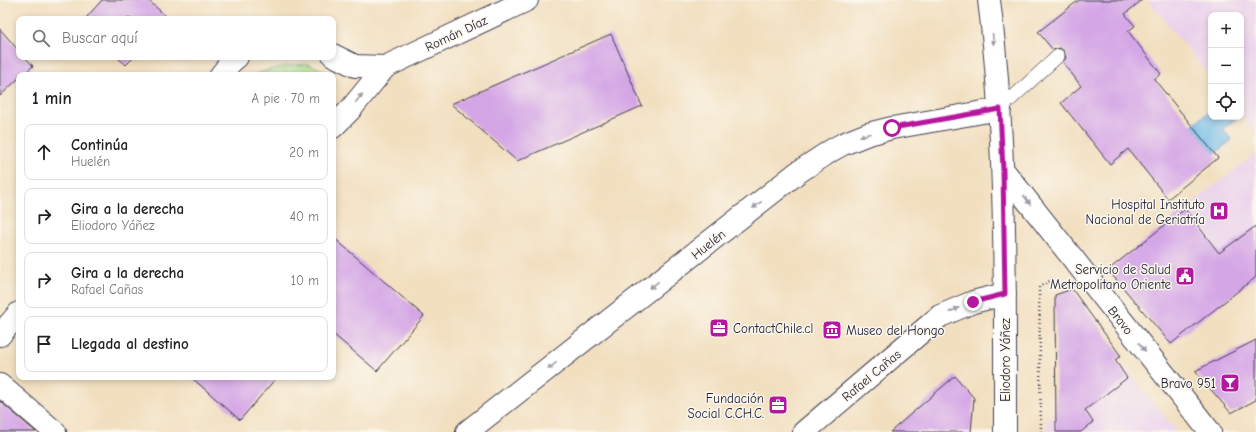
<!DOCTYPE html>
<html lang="es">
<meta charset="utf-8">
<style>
:root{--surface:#fff;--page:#f2f2f2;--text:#222;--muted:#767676;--line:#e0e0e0}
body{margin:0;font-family:"Comic Neue",sans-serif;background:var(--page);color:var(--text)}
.controls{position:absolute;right:12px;top:12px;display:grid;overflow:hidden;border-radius:8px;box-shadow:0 2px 6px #0003}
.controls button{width:36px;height:36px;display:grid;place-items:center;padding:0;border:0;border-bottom:1px solid var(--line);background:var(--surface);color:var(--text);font:20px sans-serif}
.stop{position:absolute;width:12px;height:12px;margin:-9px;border:3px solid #b5179e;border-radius:50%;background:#fff}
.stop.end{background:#b5179e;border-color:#fff;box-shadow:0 1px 4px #0008}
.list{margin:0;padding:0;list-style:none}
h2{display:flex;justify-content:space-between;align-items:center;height:52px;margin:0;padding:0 16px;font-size:17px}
h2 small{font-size:13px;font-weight:400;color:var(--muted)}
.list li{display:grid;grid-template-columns:26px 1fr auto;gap:12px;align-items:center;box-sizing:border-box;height:56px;margin:0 8px 8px;padding:0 8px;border:1px solid var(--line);border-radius:8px}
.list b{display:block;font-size:15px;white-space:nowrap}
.list p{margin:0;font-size:13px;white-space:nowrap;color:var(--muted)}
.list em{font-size:13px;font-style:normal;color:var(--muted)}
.icon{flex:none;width:22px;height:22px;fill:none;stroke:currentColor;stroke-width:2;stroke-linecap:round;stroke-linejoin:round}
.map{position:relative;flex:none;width:1256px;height:432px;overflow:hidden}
.search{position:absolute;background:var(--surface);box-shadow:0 2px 6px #0003;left:16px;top:16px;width:320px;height:44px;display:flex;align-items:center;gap:10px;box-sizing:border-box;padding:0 14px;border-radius:8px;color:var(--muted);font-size:15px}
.panel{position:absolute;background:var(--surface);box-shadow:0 2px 6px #0003;left:16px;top:72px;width:320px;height:308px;border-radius:8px}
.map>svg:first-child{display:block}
</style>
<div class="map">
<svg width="1256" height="432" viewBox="0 0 1256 432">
<rect width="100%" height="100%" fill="#fbf7ec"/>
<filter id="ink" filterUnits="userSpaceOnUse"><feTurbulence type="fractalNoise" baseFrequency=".025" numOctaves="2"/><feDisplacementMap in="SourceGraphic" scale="8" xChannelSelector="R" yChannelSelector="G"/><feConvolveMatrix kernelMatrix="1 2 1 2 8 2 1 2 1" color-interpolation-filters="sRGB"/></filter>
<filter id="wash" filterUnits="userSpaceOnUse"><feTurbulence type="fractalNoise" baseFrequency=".012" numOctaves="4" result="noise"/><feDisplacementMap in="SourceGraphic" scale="16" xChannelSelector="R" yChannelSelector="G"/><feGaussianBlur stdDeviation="0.9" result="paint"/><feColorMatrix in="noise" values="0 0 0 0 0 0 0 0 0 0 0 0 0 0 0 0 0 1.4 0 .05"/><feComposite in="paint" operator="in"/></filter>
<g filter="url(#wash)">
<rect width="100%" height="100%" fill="#f2dfc0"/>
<g fill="#ead1ec">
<polygon points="1148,0 1256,0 1256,134 1241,115 1241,15 1211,15 1211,78"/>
<polygon points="1256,153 1256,277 1171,344 1107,270"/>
<polygon points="1122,364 1177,432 1046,432 1047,421"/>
</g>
<path fill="#a5d989" stroke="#647e62" d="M309,64L325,71L328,75H253C272,68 289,65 309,64Z"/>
<polygon fill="#6eb9e7" stroke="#486e91" points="1211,110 1211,117 1238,117 1223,129 1232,140 1214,154 1191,126"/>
<g id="blocks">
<g fill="#d4a6e6">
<polygon points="102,0 148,0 168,18 85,19"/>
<polygon points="1079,0 1142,0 1125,14 1135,26 1128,31 1161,74 1154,79 1218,158 1168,199 1128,149 1110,164 1061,103 1081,86 1063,62 1066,58 1064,51 1060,48 1053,50 1038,32"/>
<polygon points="0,29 19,51 19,57 25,57 33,66 23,75 19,75 19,78 0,96"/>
<polygon points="611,34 642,106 517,161 451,104"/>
<polygon points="117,57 134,57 126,65"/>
<polygon points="1185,209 1219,253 1256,226 1256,277 1171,344 1108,270"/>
<polygon points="333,237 424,316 377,371 333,334"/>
<polygon points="1072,289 1121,356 1115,360 1127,378 1085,410 1093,422 1081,432 1056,432 1055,295"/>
<polygon points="1256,340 1256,400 1231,413 1195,371"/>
<polygon points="955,376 974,398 971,432 890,432"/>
<polygon points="191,377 277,377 240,420"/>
<polygon points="0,401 36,432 0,432"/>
</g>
</g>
</g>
<g filter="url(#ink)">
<use href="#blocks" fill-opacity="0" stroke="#413e4f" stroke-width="1"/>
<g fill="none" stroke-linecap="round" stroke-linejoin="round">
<g stroke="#413e4f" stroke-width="14">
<polyline id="service" points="1000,109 1058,56"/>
</g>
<g stroke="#413e4f" stroke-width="24">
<g id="minor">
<polyline points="333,55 355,66 385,67"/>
<polyline points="221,75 231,62 237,57"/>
<polyline points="333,127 350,110 385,67 527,0"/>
<polyline points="1003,170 1210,432"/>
<polyline points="0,335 19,313"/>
<polyline points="0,385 55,432"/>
<polyline points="467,432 797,173 832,150 843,144 868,134 892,128 1000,109"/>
<polyline points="804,432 940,316 973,302 1005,294"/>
</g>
</g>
<g stroke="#413e4f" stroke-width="24">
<path id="primary" d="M989,0C1007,143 1005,288 1005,432"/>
</g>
<polyline stroke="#413e4f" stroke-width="2.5" stroke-dasharray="1 3" stroke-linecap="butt" points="1041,432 1039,287 1053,279 1055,280"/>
<use href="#service" stroke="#fff" stroke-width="13"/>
<use href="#minor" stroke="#fff" stroke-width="22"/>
<use href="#primary" stroke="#fff" stroke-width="22"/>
</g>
<defs><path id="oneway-solid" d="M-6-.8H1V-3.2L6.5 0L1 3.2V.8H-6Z"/></defs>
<g fill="#9c9ca7">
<use href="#oneway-solid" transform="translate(993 39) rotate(85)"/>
<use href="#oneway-solid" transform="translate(359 98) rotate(-51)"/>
<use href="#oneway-solid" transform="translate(865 135) rotate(162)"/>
<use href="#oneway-solid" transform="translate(1027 200) rotate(52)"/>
<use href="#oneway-solid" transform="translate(757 205) rotate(142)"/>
<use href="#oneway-solid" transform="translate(654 285) rotate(142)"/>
<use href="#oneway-solid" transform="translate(954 310) rotate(-24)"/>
<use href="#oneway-solid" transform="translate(1142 347) rotate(52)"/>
<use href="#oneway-solid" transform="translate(552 366) rotate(142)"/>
</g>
</g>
<g fill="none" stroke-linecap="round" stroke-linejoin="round" filter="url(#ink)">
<polyline stroke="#b5179e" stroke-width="5" points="892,128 1000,109 1003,170 1005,294 973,302"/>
</g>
<defs>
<g id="hospital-square" transform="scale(1)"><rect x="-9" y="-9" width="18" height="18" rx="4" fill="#b5179e" stroke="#fbf7ec"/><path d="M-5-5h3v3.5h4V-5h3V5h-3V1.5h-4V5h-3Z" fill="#fff"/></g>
<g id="civic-square" transform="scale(1)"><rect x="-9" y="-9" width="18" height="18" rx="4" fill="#b5179e" stroke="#fbf7ec"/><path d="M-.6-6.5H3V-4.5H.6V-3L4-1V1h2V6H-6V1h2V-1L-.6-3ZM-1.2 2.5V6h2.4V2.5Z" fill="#fff"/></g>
<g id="office-square" transform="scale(1)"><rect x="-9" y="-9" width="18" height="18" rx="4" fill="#b5179e" stroke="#fbf7ec"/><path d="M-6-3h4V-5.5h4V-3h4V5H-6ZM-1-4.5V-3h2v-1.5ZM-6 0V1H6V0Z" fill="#fff"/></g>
<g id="museum-square" transform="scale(1)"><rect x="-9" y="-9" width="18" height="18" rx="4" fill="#b5179e" stroke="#fbf7ec"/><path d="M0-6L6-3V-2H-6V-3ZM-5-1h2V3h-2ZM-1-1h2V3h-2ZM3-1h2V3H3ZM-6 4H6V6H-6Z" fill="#fff"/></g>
<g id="bar-square" transform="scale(1)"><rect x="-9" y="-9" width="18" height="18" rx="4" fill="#b5179e" stroke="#fbf7ec"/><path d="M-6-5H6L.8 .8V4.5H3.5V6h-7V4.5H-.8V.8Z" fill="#fff"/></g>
</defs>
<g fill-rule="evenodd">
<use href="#hospital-square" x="1219" y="211"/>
<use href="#civic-square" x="1185" y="276"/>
<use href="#office-square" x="719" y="328"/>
<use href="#museum-square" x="832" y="330"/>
<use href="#bar-square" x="1230" y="383"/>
<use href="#office-square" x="778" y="405"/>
</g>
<g text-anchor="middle" stroke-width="3" stroke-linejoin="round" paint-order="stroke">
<g font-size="13" fill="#22223b" stroke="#fbf7ec">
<text transform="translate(456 33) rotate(-25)" y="5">Román Díaz</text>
<text transform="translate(708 244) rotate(-38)" y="5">Huelén</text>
<text transform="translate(1121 320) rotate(52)" y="5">Bravo</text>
<text transform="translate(1005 360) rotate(-90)" y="5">Eliodoro Yáñez</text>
<text transform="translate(871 375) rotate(-40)" y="5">Rafael Cañas</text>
</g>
<g font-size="13" fill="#22223b" stroke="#fbf7ec" text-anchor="end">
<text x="1205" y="209">Hospital Instituto<tspan x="1205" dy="15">Nacional de Geriatría</tspan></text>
<text x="1171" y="274">Servicio de Salud<tspan x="1171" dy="15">Metropolitano Oriente</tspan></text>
<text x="733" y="333" text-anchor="start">ContactChile.cl</text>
<text x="846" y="335" text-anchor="start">Museo del Hongo</text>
<text x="1216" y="388">Bravo 951</text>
<text x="764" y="403">Fundación<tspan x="764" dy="15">Social C.CH.C.</tspan></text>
</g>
</g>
</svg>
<div class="controls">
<button>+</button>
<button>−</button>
<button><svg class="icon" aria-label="locate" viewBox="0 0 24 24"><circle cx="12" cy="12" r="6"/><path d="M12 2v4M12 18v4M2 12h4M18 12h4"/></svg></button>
</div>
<div class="stop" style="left:892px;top:128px"></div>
<div class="stop end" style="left:973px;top:302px"></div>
<div class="search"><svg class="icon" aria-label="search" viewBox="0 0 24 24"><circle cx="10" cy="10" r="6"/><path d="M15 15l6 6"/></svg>Buscar aquí</div>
<section class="panel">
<h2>1 min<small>A pie · 70 m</small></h2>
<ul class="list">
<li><svg class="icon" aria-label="ahead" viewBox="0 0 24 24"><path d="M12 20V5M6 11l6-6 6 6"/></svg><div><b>Continúa</b><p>Huelén</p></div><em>20 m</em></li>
<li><svg class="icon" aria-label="right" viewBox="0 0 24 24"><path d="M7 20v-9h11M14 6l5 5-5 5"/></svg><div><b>Gira a la derecha</b><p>Eliodoro Yáñez</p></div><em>40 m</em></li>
<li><svg class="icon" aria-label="right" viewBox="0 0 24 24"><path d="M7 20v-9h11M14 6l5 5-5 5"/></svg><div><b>Gira a la derecha</b><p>Rafael Cañas</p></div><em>10 m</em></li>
<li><svg class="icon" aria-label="arrive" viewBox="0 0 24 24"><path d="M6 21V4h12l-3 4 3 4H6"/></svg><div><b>Llegada al destino</b></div></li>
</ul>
</section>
</div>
